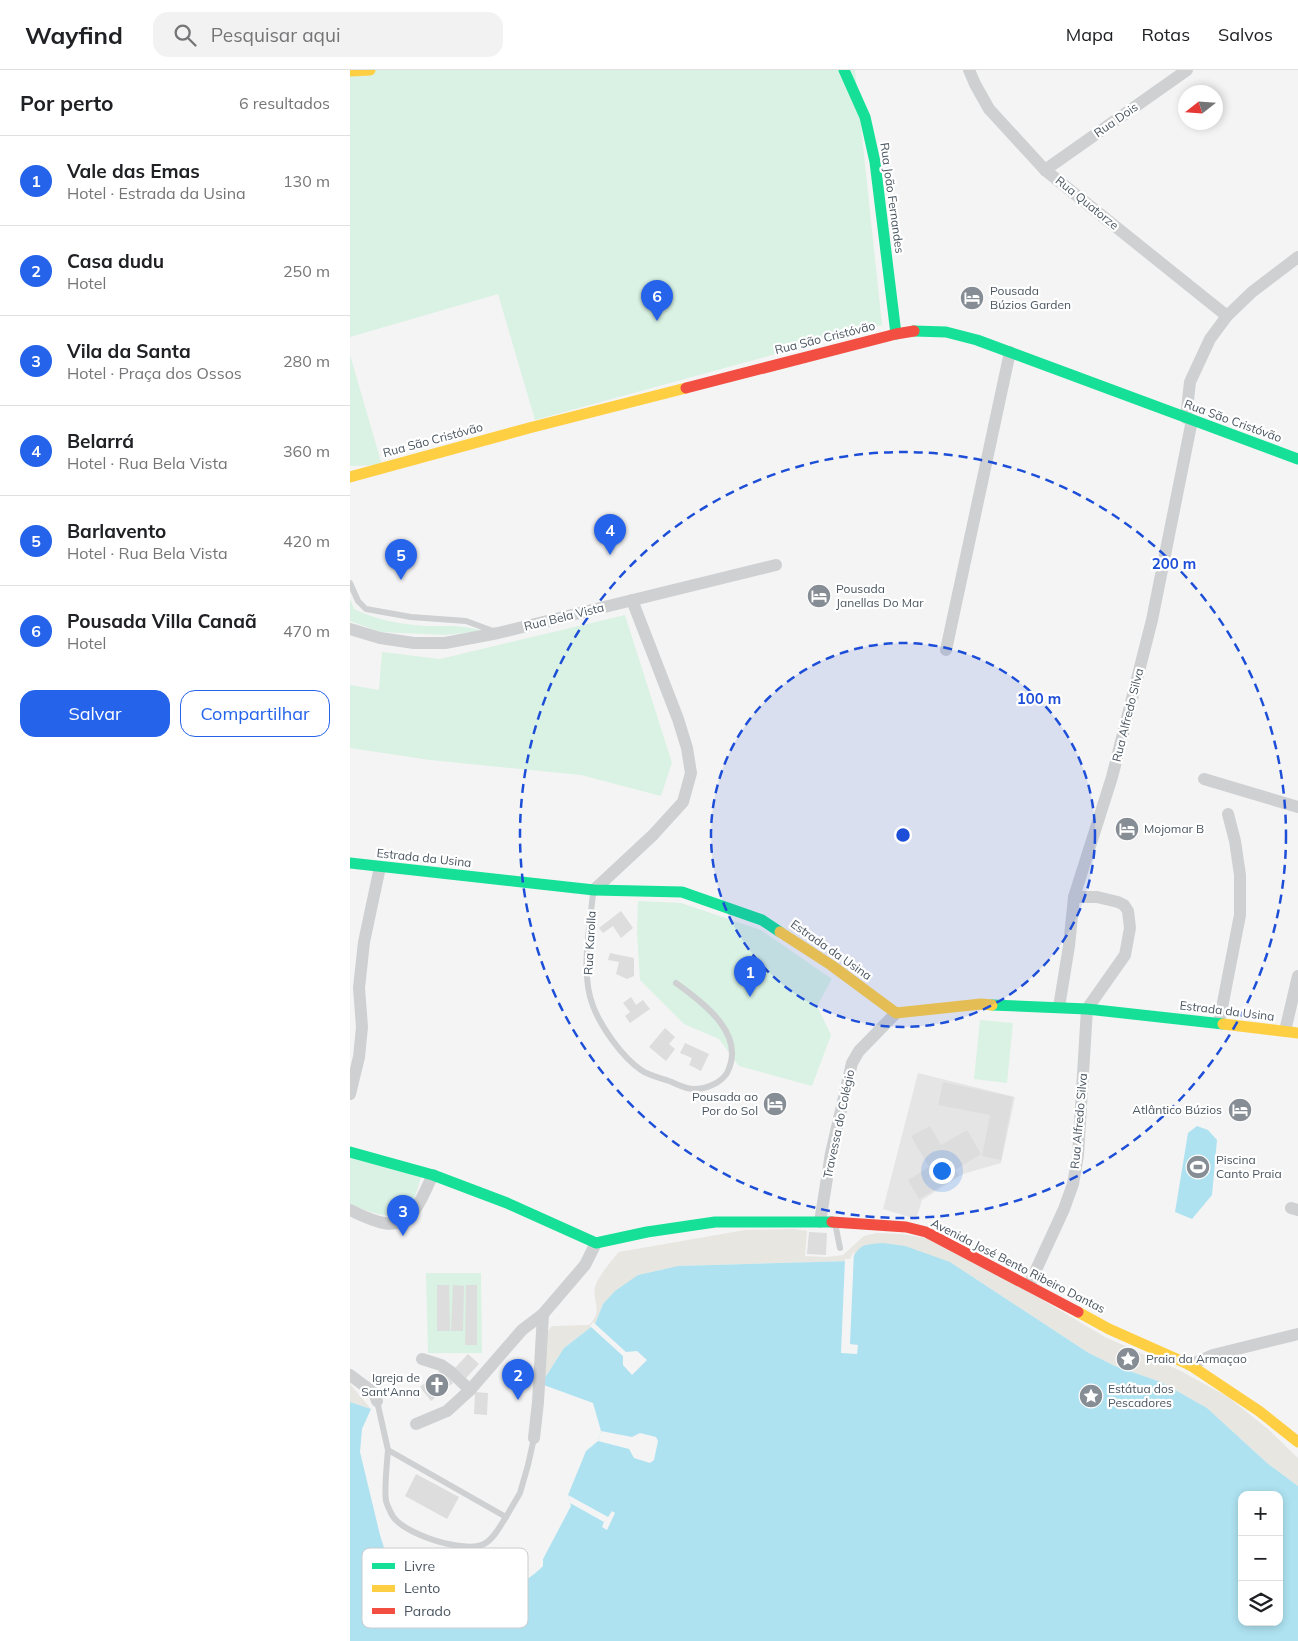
<!DOCTYPE html>
<html lang="pt">
<meta charset="utf-8">
<style>
:root{--surface:#fff;--page:#f2f2f2;--text:#202124;--muted:#757577;--line:#e0e0e0;--accent:#2563eb}
body{margin:0;font-family:Mulish,sans-serif;background:var(--page);color:var(--text)}
.controls{position:absolute;right:15px;bottom:15px;display:grid;overflow:hidden;border-radius:10px;box-shadow:0 2px 8px #0003}
.controls button{width:45px;height:45px;display:grid;place-items:center;padding:0;border:0;border-bottom:1px solid var(--line);background:var(--surface);color:var(--text);font:25px sans-serif}
.compass{position:absolute;left:828px;top:15px;width:45px;height:45px;border-radius:50%;background:var(--surface);box-shadow:0 2px 8px #0003;rotate:253deg}
.you{position:absolute;left:591px;top:1100px;width:18px;height:18px;margin:-12px;border:4px solid #fff;border-radius:50%;background:#1a73e8;box-shadow:0 0 0 8px #1a73e833}
.badge{display:grid;place-items:center;width:32px;height:32px;border-radius:50%;background:var(--accent);color:#fff;font-size:16px;font-weight:700}
.pin{position:absolute;translate:-50% -41px;filter:drop-shadow(0 1px 2px #0008)}
.pin::after{content:'';position:absolute;top:26px;width:18px;height:15px;background:inherit;clip-path:polygon(0 0,100% 0,50% 100%)}
.list{margin:0;padding:0;list-style:none}
h2{display:flex;justify-content:space-between;align-items:center;height:65px;margin:0;padding:0 20px;font-size:21px}
h2 small{font-size:16px;font-weight:400;color:var(--muted)}
.list li{display:grid;grid-template-columns:32px 1fr auto;gap:15px;align-items:center;box-sizing:border-box;height:90px;padding:0 20px;border-top:1px solid var(--line)}
.list b{display:block;font-size:19px;white-space:nowrap}
.list p{margin:0;font-size:16px;white-space:nowrap;color:var(--muted)}
.list em{font-size:16px;font-style:normal;color:var(--muted)}
.actions{display:flex;gap:10px;padding:15px 20px}
.actions a{flex:1;padding:11px 0;border:1px solid var(--accent);border-radius:15px;text-align:center;font-size:18px;color:var(--accent)}
.actions .main{background:var(--accent);color:#fff}
.icon{flex:none;width:28px;height:28px;fill:none;stroke:currentColor;stroke-width:2;stroke-linecap:round;stroke-linejoin:round}
.map{position:relative;flex:none;width:948px;height:1571px;overflow:hidden}
header{display:flex;align-items:center;gap:30px;box-sizing:border-box;height:70px;padding:0 25px;background:var(--surface);border-bottom:1px solid var(--line)}
header strong{font-size:24px}
nav{display:flex;gap:28px;margin-inline-start:auto;font-size:18px}
.search{width:350px;height:45px;background:var(--page);display:flex;align-items:center;gap:12px;box-sizing:border-box;padding:0 18px;border-radius:15px;color:var(--muted);font-size:19px}
main{display:flex}
aside{flex:1;background:var(--surface)}
.map>svg:first-child{display:block}
</style>
<header>
<strong>Wayfind</strong>
<div class="search"><svg class="icon" aria-label="search" viewBox="0 0 24 24"><circle cx="10" cy="10" r="6"/><path d="M15 15l6 6"/></svg>Pesquisar aqui</div>
<nav><a>Mapa</a><a>Rotas</a><a>Salvos</a></nav>
</header>
<main>
<aside>
<h2>Por perto<small>6 resultados</small></h2>
<ul class="list">
<li><span class="badge">1</span><div><b>Vale das Emas</b><p>Hotel · Estrada da Usina</p></div><em>130 m</em></li>
<li><span class="badge">2</span><div><b>Casa dudu</b><p>Hotel</p></div><em>250 m</em></li>
<li><span class="badge">3</span><div><b>Vila da Santa</b><p>Hotel · Praça dos Ossos</p></div><em>280 m</em></li>
<li><span class="badge">4</span><div><b>Belarrá</b><p>Hotel · Rua Bela Vista</p></div><em>360 m</em></li>
<li><span class="badge">5</span><div><b>Barlavento</b><p>Hotel · Rua Bela Vista</p></div><em>420 m</em></li>
<li><span class="badge">6</span><div><b>Pousada Villa Canaã</b><p>Hotel</p></div><em>470 m</em></li>
</ul>
<div class="actions"><a class="main">Salvar</a><a>Compartilhar</a></div>
</aside>
<div class="map">
<svg width="948" height="1571" viewBox="0 0 948 1571">
<rect width="100%" height="100%" fill="#f4f4f4"/>
<polygon fill="#e6e5e6" points="568,1003 665,1027 651,1093 613,1104 572,1130 566,1149 533,1139"/>
<g fill="#d9f2e3">
<polygon points="0,0 505,0 532,255 185,350 148,224 0,267"/>
<polygon points="0,285 32,395 0,396"/>
<path d="M0,529L4,539C22,548 44,553 64,555C88,558 108,553 131,561L95,565L31,562L0,551Z"/>
<polygon points="275,545 322,693 311,726 231,705 80,690 0,678 0,615 29,620 32,582 90,589"/>
<polygon points="288,831 331,833 411,860 482,909 467,936 481,965 462,1016 389,996 369,969 334,954 290,910 287,864"/>
<polygon points="630,950 663,953 657,1013 624,1009"/>
<path d="M0,1084L71,1107C69,1113 63,1136 59,1140C47,1155 14,1139 0,1134Z"/>
<polygon points="76,1203 131,1203 132,1283 78,1283"/>
</g>
<g fill="#e7e6e1">
<path d="M444,1159L457,1161L455,1186L476,1187L493,1185L514,1166L527,1163L553,1164L576,1168L679,1222L755,1267L831,1301L878,1327L918,1359L948,1388V1416L917,1393L857,1338L811,1312L765,1296L737,1282L600,1192L501,1191L328,1196L288,1205L253,1234L245,1254L214,1278L191,1314L195,1264L202,1256L239,1255C255,1240 240,1229 246,1214C251,1203 261,1191 269,1182L395,1160Z"/>
<polygon points="0,1314 21,1339 0,1332"/>
</g>
<g fill="#aee2f0" fill-rule="evenodd">
<polygon points="847,1056 858,1060 867,1070 862,1125 842,1149 825,1142 838,1063"/>
<path d="M533,1173L555,1176L600,1192L737,1282L765,1296L811,1312L857,1338L917,1393L948,1416V1571H0V1332L21,1339L12,1359L10,1382L30,1465L36,1484L63,1505L74,1496L94,1506L89,1519C127,1533 164,1525 193,1496V1489L221,1436L218,1425L236,1381L248,1371L251,1361L243,1333L191,1314L214,1278L245,1254L253,1234L265,1221L288,1205L328,1196L501,1191C511,1173 513,1175 533,1173ZM892,1425H929V1552H892Z"/>
</g>
<g fill="#f4f4f4">
<polygon points="504,1181 500,1274 508,1275 507,1284 491,1283 495,1189 500,1189"/>
<polygon points="243,1252 276,1282 287,1281 297,1290 282,1305 273,1295 273,1286 240,1256"/>
<polygon points="251,1361 282,1367 290,1363 306,1367 308,1371 304,1390 300,1393 284,1388 279,1379 248,1371"/>
<polygon points="218,1425 258,1447 262,1441 265,1443 257,1460 252,1457 254,1452 220,1433"/>
</g>
<g fill="#ddddde">
<polygon points="271,841 283,858 271,868 263,856 253,863 249,858"/>
<polygon points="260,883 284,888 284,906 277,909 266,904 269,892 258,890"/>
<polygon points="281,927 286,935 293,930 300,939 280,953 275,946 280,942 273,933"/>
<polygon points="315,958 325,967 319,974 325,979 316,991 299,977"/>
<polygon points="335,973 359,984 351,1001 339,995 342,988 330,983"/>
<polygon points="593,1012 663,1027 651,1090 632,1086 640,1045 588,1035"/>
<polygon points="580,1056 591,1075 617,1060 631,1084 605,1100 609,1105 569,1129 558,1110 579,1097 561,1066"/>
<polygon points="459,1162 477,1163 476,1185 457,1184"/>
<polygon points="87,1215 99,1215 100,1261 87,1261"/>
<polygon points="103,1215 114,1216 113,1261 101,1261"/>
<polygon points="116,1215 127,1215 127,1275 115,1275"/>
<polygon points="118,1284 129,1294 116,1308 105,1298"/>
<polygon points="92,1299 103,1313 81,1331 70,1317"/>
<polygon points="125,1322 138,1323 137,1345 124,1344"/>
<polygon points="66,1404 109,1427 97,1449 55,1426"/>
</g>
<g fill="none" stroke-linecap="round" stroke-linejoin="round">
<g stroke="#ced0d2" stroke-width="6">
<polyline points="0,513 8,531 16,539 61,547 116,551 143,561"/>
<path d="M243,823C240,858 230,903 243,936C251,957 272,987 291,1000C298,1005 310,1008 319,1011C327,1014 335,1019 344,1019C356,1019 371,1013 377,1003C397,964 353,933 326,913"/>
<polyline points="485,1153 490,1178"/>
<path d="M27,1331L38,1380L156,1447C150,1456 144,1469 134,1474C115,1484 52,1464 42,1445C40,1441 37,1435 36,1431C34,1419 37,1393 38,1380"/>
<polyline points="156,1447 170,1423 178,1395 184,1368"/>
</g>
<g stroke="#ced0d2" stroke-width="12">
<polyline points="619,0 625,14 639,39 695,100 877,246"/>
<polyline points="695,100 837,0"/>
<polyline points="836,348 840,312 860,269 877,246 902,222 948,187"/>
<polyline points="0,559 30,568 64,573 95,573 148,563 426,495"/>
<polyline points="596,580 660,282"/>
<polyline points="854,709 948,737"/>
<polyline points="244,820 303,765 333,732 341,703 337,678 328,649 282,530"/>
<polyline points="709,937 719,876 724,827 762,707 802,550 842,350"/>
<polyline points="869,953 890,845 890,805 885,771 878,744"/>
<polyline points="935,961 948,906"/>
<polyline points="0,1024 9,987 12,957 9,918 14,872 30,797"/>
<polyline points="941,1138 948,1140"/>
<path d="M0,1140C11,1145 22,1151 34,1153C64,1159 71,1127 83,1105"/>
<polyline points="470,1152 481,1083 502,993 509,981 546,943"/>
<polyline points="679,1215 714,1139 723,1114 728,1085 737,939 775,885 780,858 778,841 774,835 768,832 747,827 724,827"/>
<polyline points="72,1289 91,1295 101,1302 120,1320"/>
<polyline points="840,1295 863,1285 948,1264"/>
<polyline points="0,1305 24,1323 27,1331"/>
<polyline points="66,1354 97,1341 120,1320 172,1260 193,1244 235,1195 246,1173"/>
<polyline points="184,1368 188,1332 193,1244"/>
</g>
<g stroke="#16e098" stroke-width="11">
<polyline points="494,0 515,47 525,92 546,264"/>
<polyline points="564,261 596,262 627,270 948,389"/>
<polyline points="0,793 244,820 332,822 412,850 430,862"/>
<polyline points="642,935 737,939 873,954"/>
<polyline points="0,1082 83,1105 157,1133 246,1173 297,1162 365,1152 482,1152"/>
</g>
<g stroke="#ffcf43" stroke-width="11">
<polyline points="0,1 20,0"/>
<polyline points="0,407 179,358 336,318"/>
<polyline points="430,862 481,895 546,943 631,934 642,935"/>
<polyline points="873,954 948,963"/>
<polyline points="728,1242 759,1259 840,1295 909,1341 948,1372"/>
</g>
<g stroke="#f24e42" stroke-width="11">
<polyline points="336,318 546,264 564,261"/>
<polyline points="482,1152 556,1157 576,1162 728,1242"/>
</g>
</g>
<circle cx="553" cy="765" r="192" fill="#1d4ed8" fill-opacity=".12"/>
<g fill="none" stroke="#1d4ed8" stroke-width="2.5" stroke-dasharray="9 6">
<circle cx="553" cy="765" r="192"/>
<circle cx="553" cy="765" r="383"/>
</g>
<defs>
<g id="hotel-disc" transform="scale(1.25)"><circle r="9.5" fill="#868d94" stroke="#fff"/><path d="M-6-4.5h1.5V1H6V5H4.5V3h-9V5H-6ZM-4 0a1.8 1.8 0 1 1 3.6 0ZM.5 0V-2.5h3Q6-2.5 6 0Z" fill="#fff"/></g>
<g id="stadium-disc" transform="scale(1.25)"><circle r="9.5" fill="#868d94" stroke="#fff"/><path d="M0-5a6.5 5 0 1 0 0 10a6.5 5 0 1 0 0-10ZM-3.5-1.8h7v3.6h-7Z" fill="#fff"/></g>
<g id="sight-disc" transform="scale(1.25)"><circle r="9.5" fill="#868d94" stroke="#fff"/><path d="M0-6L1.8-2.2L6-1.7L2.9 1.2L3.7 5.4L0 3.3L-3.7 5.4L-2.9 1.2L-6-1.7L-1.8-2.2Z" fill="#fff"/></g>
<g id="church-disc" transform="scale(1.25)"><circle r="9.5" fill="#868d94" stroke="#fff"/><path d="M-1.2-6h2.4v3.5h3.3v2.4h-3.3V6h-2.4V-.1h-3.3v-2.4h3.3Z" fill="#fff"/></g>
</defs>
<g fill-rule="evenodd">
<use href="#hotel-disc" x="622" y="228"/>
<use href="#hotel-disc" x="469" y="526"/>
<use href="#hotel-disc" x="777" y="759"/>
<use href="#hotel-disc" x="425" y="1034"/>
<use href="#hotel-disc" x="890" y="1040"/>
<use href="#stadium-disc" x="848" y="1097"/>
<use href="#sight-disc" x="778" y="1289"/>
<use href="#church-disc" x="87" y="1315"/>
<use href="#sight-disc" x="741" y="1326"/>
</g>
<g text-anchor="middle" stroke-width="4.5" stroke-linejoin="round" paint-order="stroke">
<g font-size="12" fill="#4a5661" stroke="#fff">
<text transform="translate(766 50) rotate(-35)" y="4">Rua Dois</text>
<text transform="translate(542 128) rotate(82)" y="4">Rua João Fernandes</text>
<text transform="translate(737 133) rotate(39)" y="4">Rua Quatorze</text>
<text transform="translate(475 268) rotate(-14)" y="4">Rua São Cristóvão</text>
<text transform="translate(883 351) rotate(20)" y="4">Rua São Cristóvão</text>
<text transform="translate(83 370) rotate(-15)" y="4">Rua São Cristóvão</text>
<text transform="translate(214 547) rotate(-14)" y="4">Rua Bela Vista</text>
<text transform="translate(778 645) rotate(-76)" y="4">Rua Alfredo Silva</text>
<text transform="translate(74 788) rotate(6)" y="4">Estrada da Usina</text>
<text transform="translate(240 873) rotate(-87)" y="4">Rua Karolla</text>
<text transform="translate(481 880) rotate(35)" y="4">Estrada da Usina</text>
<text transform="translate(877 941) rotate(7)" y="4">Estrada da Usina</text>
<text transform="translate(729 1051) rotate(-85)" y="4">Rua Alfredo Silva</text>
<text transform="translate(489 1054) rotate(-78)" y="4">Travessa do Colégio</text>
<text transform="translate(668 1196) rotate(27)" y="4">Avenida José Bento Ribeiro Dantas</text>
</g>
<g font-size="12" fill="#4a5661" stroke="#fff" text-anchor="start">
<text x="640" y="225">Pousada<tspan x="640" dy="14">Búzios Garden</tspan></text>
<text x="486" y="523">Pousada<tspan x="486" dy="14">Janellas Do Mar</tspan></text>
<text x="794" y="763">Mojomar B</text>
<text x="408" y="1031" text-anchor="end">Pousada ao<tspan x="408" dy="14">Por do Sol</tspan></text>
<text x="872" y="1044" text-anchor="end">Atlântico Búzios</text>
<text x="866" y="1094">Piscina<tspan x="866" dy="14">Canto Praia</tspan></text>
<text x="796" y="1293">Praia da Armaçao</text>
<text x="70" y="1312" text-anchor="end">Igreja de<tspan x="70" dy="14">Sant'Anna</tspan></text>
<text x="758" y="1323">Estátua dos<tspan x="758" dy="14">Pescadores</tspan></text>
</g>
</g>
<rect x="12" y="1478" width="166" height="80" rx="8" fill="#fff" stroke="#c9ccd0" stroke-width="1"/>
<rect x="22" y="1493" width="23" height="6" fill="#16e098"/>
<rect x="22" y="1515" width="23" height="7" fill="#ffcf43"/>
<rect x="22" y="1538" width="23" height="6" fill="#f24e42"/>
<g font-size="14" fill="#4a5661">
<text x="54" y="1501">Livre</text>
<text x="54" y="1523">Lento</text>
<text x="54" y="1546">Parado</text>
</g>
<circle cx="553" cy="765" r="8" fill="#1d4ed8" stroke="#fff" stroke-width="2.5"/>
<g font-size="15" text-anchor="middle" font-weight="bold" fill="#1d4ed8" stroke="#fff" stroke-width="4.5" stroke-linejoin="round" paint-order="stroke">
<text x="824" y="499">200 m</text>
<text x="689" y="634">100 m</text>
</g>
</svg>
<div class="controls">
<button>+</button>
<button>−</button>
<button><svg class="icon" aria-label="layers" viewBox="0 0 24 24"><path d="M12 4l9 5-9 5-9-5zM3 14l9 5 9-5"/></svg></button>
</div>
<svg class="compass" viewBox="-18 -18 36 36"><path d="M0-13l5 13h-10z" fill="#e53935"/><path d="M0 13l5-13h-10z" fill="#757577"/></svg>
<div class="you"></div>
<div class="pin badge" style="left:400px;top:927px">1</div>
<div class="pin badge" style="left:168px;top:1330px">2</div>
<div class="pin badge" style="left:53px;top:1166px">3</div>
<div class="pin badge" style="left:260px;top:485px">4</div>
<div class="pin badge" style="left:51px;top:510px">5</div>
<div class="pin badge" style="left:307px;top:251px">6</div>
</div>
</main>
